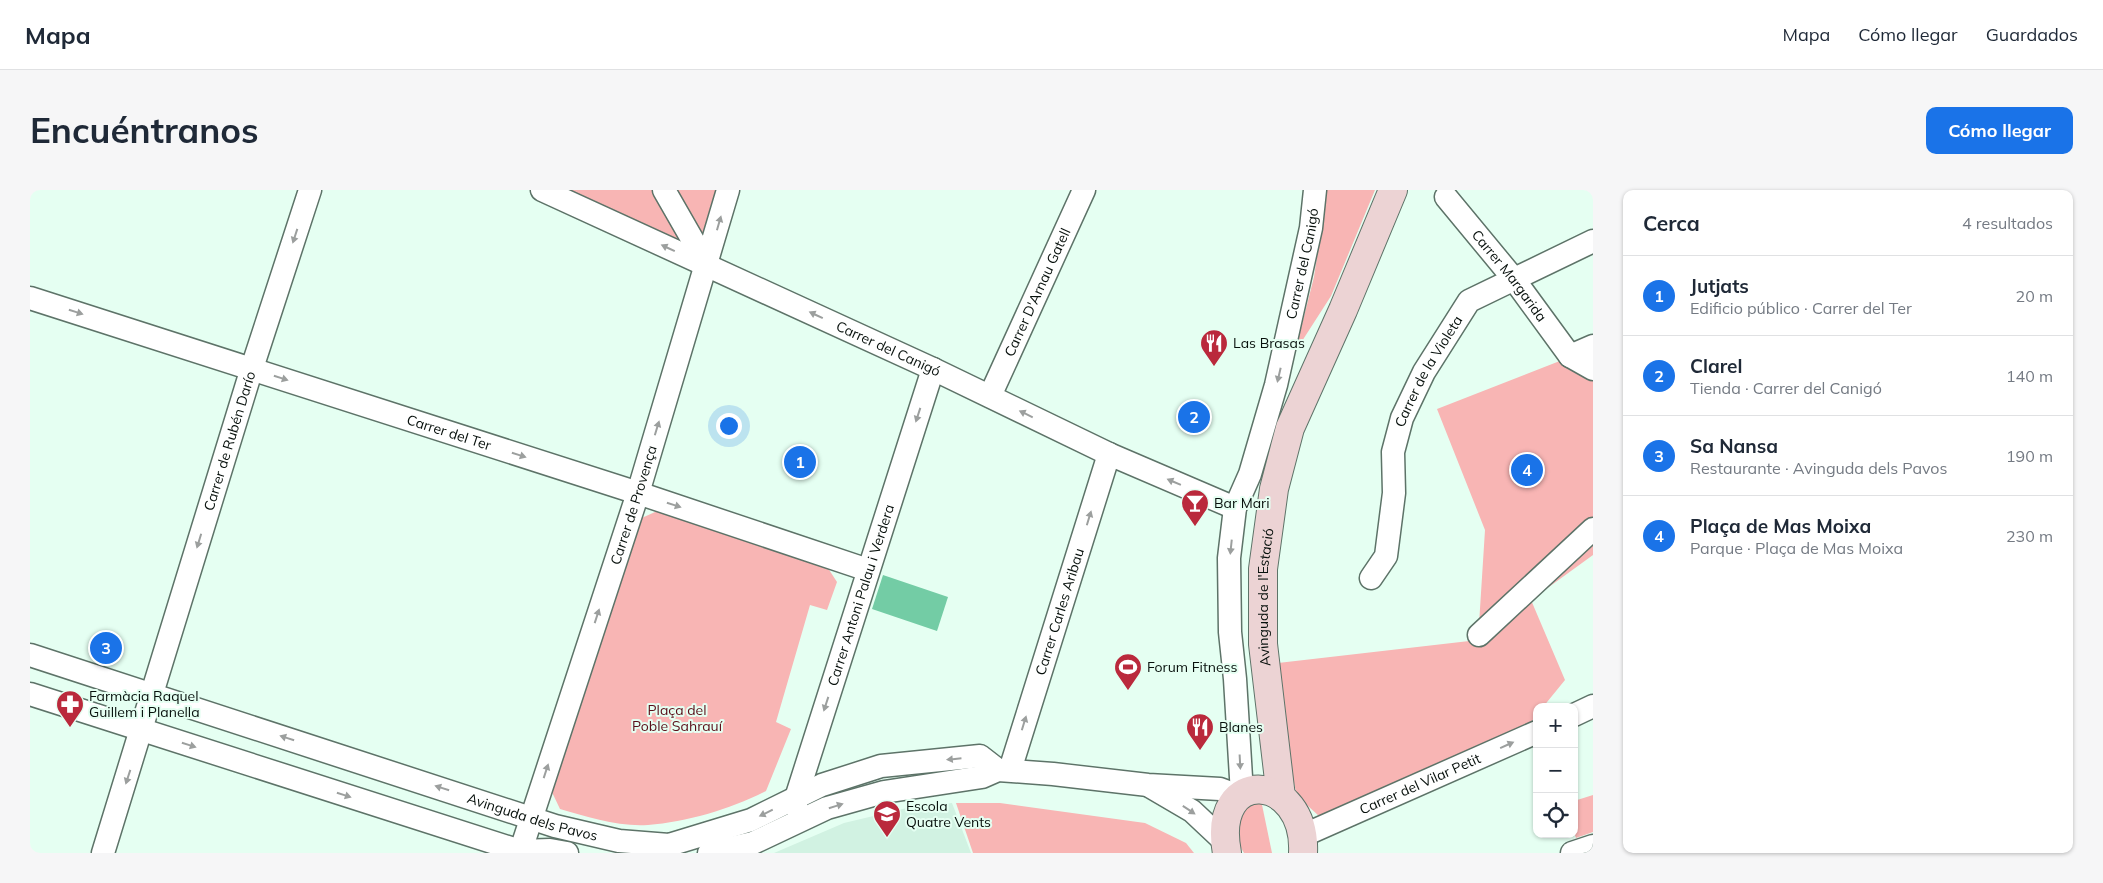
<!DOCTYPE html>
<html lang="es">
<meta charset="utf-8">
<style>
:root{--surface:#fff;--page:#f6f6f7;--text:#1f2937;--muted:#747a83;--line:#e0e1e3;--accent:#1a73e8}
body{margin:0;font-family:Mulish,sans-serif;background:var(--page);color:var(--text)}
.controls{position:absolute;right:15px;bottom:15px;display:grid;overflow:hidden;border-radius:10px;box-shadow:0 1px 4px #0004}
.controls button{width:45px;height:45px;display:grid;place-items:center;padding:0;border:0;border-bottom:1px solid var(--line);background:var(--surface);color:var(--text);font:25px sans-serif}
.you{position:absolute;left:698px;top:235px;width:18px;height:18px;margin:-12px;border:4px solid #fff;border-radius:50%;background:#1a73e8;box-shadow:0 0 0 8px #1a73e833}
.badge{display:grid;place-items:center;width:32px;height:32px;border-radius:50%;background:var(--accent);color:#fff;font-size:16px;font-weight:700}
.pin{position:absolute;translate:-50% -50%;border:2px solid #fff;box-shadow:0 1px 5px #0006}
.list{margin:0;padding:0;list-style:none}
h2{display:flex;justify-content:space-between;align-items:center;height:65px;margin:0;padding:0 20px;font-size:21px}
h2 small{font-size:16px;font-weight:400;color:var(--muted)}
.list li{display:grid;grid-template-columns:32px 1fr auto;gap:15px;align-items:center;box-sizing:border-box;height:80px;padding:0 20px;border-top:1px solid var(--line)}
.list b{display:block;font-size:19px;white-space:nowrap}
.list p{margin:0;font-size:16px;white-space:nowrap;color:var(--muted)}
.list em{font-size:16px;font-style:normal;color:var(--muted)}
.icon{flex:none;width:28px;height:28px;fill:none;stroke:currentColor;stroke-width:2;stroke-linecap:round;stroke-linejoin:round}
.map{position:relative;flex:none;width:1563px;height:663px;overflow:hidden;border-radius:10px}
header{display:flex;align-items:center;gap:30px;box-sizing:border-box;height:70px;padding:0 25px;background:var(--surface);border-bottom:1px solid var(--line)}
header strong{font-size:24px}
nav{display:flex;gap:28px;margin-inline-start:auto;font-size:18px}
.intro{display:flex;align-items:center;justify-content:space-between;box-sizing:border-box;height:120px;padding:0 30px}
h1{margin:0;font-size:35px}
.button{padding:12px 22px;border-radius:10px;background:var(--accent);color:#fff;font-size:18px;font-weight:700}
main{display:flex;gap:30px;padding:0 30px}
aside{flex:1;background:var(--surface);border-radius:10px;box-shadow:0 1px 4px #0004}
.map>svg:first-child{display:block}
</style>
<header>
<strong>Mapa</strong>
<nav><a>Mapa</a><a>Cómo llegar</a><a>Guardados</a></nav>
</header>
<div class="intro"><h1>Encuéntranos</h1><a class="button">Cómo llegar</a></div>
<main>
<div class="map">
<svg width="1563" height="663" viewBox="0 0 1563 663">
<rect width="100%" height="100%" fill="#e5fff2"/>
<polygon fill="#d1f2e2" points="922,613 941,663 744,663 814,633 877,618"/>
<g fill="#f8b5b4">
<polygon points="517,0 631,0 670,70"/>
<polygon points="637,0 696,0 676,68"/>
<polygon points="1297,0 1345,0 1301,106 1265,162 1284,87"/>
<polygon points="1563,158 1563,365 1501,410 1535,490 1513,517 1507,517 1507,525 1495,539 1289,626 1267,606 1254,549 1248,473 1448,450 1455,340 1407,219"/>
<path d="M634,318L794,372L807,392L797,420L780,415L746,532L761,539L736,601C701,619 657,632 618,635C589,637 557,627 530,619L520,598L605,331Z"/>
<polygon points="1563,605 1563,642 1546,648 1544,642 1544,611"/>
<polygon points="1231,610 1242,663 1214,663 1205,648 1209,622"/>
<polygon points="926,613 970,613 1115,633 1156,653 1164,663 943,663"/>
</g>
<polygon fill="#73cca5" points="853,385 918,407 907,441 842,419"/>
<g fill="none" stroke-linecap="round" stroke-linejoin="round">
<g stroke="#5d7368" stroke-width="25">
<g id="street">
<path id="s1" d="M512,0L903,179L1079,264L1205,318"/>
<polyline points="634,0 677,75"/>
<path id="s2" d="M1416,7L1483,88L1540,166L1563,179"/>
<path id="s3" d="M0,108L608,303L838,380"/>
<polyline points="1540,166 1563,156"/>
<path id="s4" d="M960,206L1054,0"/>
<path id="s5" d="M1341,388L1356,366L1364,303L1363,262L1372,228L1394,182L1439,111L1563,51"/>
<polyline points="1449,445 1563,339"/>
<path id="s6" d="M0,465L525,636L589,651L639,655L721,630L792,595L851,576L950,566L968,580"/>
<polyline points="0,504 490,661 520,660 537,663"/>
<polyline points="1544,525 1563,516"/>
<path id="s7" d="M980,580L1079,264"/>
<polyline points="1121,597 1162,621 1195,652"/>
<path id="s8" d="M1212,604L1205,489L1200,442L1199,368L1205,318L1220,284L1246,195L1281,38L1285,0"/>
<path id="s9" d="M766,617V608L903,179"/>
<path id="s10" d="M1272,646L1507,542"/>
<path id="s11" d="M73,663L222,178L280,0"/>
<path id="s12" d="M490,663L608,303L698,0"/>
<polyline points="679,663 723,653 797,618 854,602 952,587 968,580 1023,584 1118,595 1190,599 1209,606"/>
<polyline points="1542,663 1563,656"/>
</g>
</g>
<g stroke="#5d7368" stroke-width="30">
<g id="secondary">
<path id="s13" d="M1251,607L1233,454V379L1244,299L1260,238L1313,120L1363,0"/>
<path d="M1197,663C1180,574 1277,583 1273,663"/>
</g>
</g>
<use href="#street" stroke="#fff" stroke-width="22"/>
<use href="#secondary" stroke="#ecd3d4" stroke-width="28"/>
</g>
<defs><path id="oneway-solid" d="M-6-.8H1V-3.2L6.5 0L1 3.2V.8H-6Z" transform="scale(1.25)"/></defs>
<g fill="#9c9f9e">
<use href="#oneway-solid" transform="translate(689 33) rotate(-74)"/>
<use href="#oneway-solid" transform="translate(265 46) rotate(108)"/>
<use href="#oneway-solid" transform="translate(638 58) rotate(-155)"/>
<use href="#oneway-solid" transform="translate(46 122) rotate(18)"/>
<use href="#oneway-solid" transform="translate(786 125) rotate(-155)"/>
<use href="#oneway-solid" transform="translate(1249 185) rotate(103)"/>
<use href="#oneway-solid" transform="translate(251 188) rotate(18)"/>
<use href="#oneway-solid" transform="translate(996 224) rotate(-154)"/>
<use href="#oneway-solid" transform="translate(888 225) rotate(108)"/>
<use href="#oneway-solid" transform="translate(627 238) rotate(-73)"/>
<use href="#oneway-solid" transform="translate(489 265) rotate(18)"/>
<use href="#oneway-solid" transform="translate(1144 292) rotate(-157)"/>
<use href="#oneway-solid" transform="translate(644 315) rotate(18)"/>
<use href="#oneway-solid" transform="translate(1059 328) rotate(-73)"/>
<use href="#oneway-solid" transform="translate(169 351) rotate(107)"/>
<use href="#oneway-solid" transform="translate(1201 357) rotate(96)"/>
<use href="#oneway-solid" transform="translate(567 426) rotate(-72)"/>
<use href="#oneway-solid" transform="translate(796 514) rotate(108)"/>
<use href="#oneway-solid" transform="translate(994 533) rotate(-73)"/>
<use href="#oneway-solid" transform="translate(257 548) rotate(-162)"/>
<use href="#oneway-solid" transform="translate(159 555) rotate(18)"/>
<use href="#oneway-solid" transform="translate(1477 555) rotate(-24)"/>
<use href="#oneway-solid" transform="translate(924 569) rotate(174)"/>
<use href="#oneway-solid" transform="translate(1210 572) rotate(87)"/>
<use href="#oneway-solid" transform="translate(516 581) rotate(-72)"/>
<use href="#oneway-solid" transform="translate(98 587) rotate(108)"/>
<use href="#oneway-solid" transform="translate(412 598) rotate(-162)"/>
<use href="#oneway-solid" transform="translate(314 605) rotate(18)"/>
<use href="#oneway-solid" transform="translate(806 616) rotate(-17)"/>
<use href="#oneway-solid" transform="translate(1159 620) rotate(34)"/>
<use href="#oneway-solid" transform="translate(736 623) rotate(154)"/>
</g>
<defs>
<g id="restaurant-pin" transform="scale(1.4375)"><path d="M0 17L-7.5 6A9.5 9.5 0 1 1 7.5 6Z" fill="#ba293c" stroke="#e5fff2"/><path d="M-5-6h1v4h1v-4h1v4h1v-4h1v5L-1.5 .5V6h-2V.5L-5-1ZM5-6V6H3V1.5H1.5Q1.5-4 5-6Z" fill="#fff"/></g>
<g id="bar-pin" transform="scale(1.4375)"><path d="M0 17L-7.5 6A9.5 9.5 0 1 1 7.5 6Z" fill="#ba293c" stroke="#e5fff2"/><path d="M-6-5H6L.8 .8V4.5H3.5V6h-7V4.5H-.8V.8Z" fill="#fff"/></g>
<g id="stadium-pin" transform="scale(1.4375)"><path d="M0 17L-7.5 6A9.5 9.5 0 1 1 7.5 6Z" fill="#ba293c" stroke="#e5fff2"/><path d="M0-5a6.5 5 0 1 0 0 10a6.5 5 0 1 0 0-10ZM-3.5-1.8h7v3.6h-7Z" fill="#fff"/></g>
<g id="pharmacy-pin" transform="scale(1.4375)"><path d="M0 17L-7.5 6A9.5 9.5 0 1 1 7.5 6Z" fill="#ba293c" stroke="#e5fff2"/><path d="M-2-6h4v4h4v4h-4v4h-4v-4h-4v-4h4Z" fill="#fff"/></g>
<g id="school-pin" transform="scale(1.4375)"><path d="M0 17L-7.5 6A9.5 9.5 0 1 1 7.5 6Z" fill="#ba293c" stroke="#e5fff2"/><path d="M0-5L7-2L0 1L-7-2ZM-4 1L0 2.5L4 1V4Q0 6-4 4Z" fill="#fff"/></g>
</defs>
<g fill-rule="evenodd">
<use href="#restaurant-pin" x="1184" y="153"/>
<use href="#bar-pin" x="1165" y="313"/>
<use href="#stadium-pin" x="1098" y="477"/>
<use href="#pharmacy-pin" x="40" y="514"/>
<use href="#restaurant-pin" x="1170" y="537"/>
<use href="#school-pin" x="857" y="624"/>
</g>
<g text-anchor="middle" stroke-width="4" stroke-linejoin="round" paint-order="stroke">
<g font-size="14" fill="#07100c" stroke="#e5fff2">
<text dy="5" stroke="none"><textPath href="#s8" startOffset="541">Carrer del Canigó</textPath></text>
<text dy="5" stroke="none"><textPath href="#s2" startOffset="101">Carrer Margarida</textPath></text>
<text dy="5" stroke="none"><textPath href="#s4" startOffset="114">Carrer D'Arnau Gatell</textPath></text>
<text dy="5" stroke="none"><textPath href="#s1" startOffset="381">Carrer del Canigó</textPath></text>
<text dy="5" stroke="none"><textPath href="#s5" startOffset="220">Carrer de la Violeta</textPath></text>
<text dy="5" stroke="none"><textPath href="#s3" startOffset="440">Carrer del Ter</textPath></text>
<text dy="5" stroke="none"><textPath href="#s11" startOffset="431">Carrer de Rubén Darío</textPath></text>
<text dy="5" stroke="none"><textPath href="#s12" startOffset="366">Carrer de Provença</textPath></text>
<text dy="5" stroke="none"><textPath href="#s9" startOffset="222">Carrer Antoni Palau i Verdera</textPath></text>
<text dy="5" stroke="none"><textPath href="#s13" startOffset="201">Avinguda de l'Estació</textPath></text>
<text dy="5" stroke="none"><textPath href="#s7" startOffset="166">Carrer Carles Aribau</textPath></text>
<text dy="5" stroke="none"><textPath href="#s10" startOffset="129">Carrer del Vilar Petit</textPath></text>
<text dy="5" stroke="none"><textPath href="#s6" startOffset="528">Avinguda dels Pavos</textPath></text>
</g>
<g font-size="14" fill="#07100c" stroke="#e5fff2" text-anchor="start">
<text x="1203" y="158">Las Brasas</text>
<text x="1184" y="318">Bar Mari</text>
<text x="1117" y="482">Forum Fitness</text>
<text x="59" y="511">Farmàcia Raquel<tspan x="59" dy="16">Guillem i Planella</tspan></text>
<text x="1189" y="542">Blanes</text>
<text x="876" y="621">Escola<tspan x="876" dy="16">Quatre Vents</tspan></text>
</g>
<g font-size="14" fill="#5a0e18" stroke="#e5fff2">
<text x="647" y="525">Plaça del<tspan x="647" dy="16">Poble Sahrauí</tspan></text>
</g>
</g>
</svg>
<div class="controls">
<button>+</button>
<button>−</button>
<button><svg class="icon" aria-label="locate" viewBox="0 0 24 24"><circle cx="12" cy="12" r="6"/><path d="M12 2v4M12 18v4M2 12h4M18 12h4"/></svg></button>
</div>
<div class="you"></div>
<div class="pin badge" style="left:770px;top:272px">1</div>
<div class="pin badge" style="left:1164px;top:227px">2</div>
<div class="pin badge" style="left:76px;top:458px">3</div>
<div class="pin badge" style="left:1497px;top:280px">4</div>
</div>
<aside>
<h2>Cerca<small>4 resultados</small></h2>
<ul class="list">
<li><span class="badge">1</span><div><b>Jutjats</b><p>Edificio público · Carrer del Ter</p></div><em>20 m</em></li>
<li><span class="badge">2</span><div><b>Clarel</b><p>Tienda · Carrer del Canigó</p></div><em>140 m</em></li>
<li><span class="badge">3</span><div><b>Sa Nansa</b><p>Restaurante · Avinguda dels Pavos</p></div><em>190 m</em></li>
<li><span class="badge">4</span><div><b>Plaça de Mas Moixa</b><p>Parque · Plaça de Mas Moixa</p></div><em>230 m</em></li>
</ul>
</aside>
</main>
